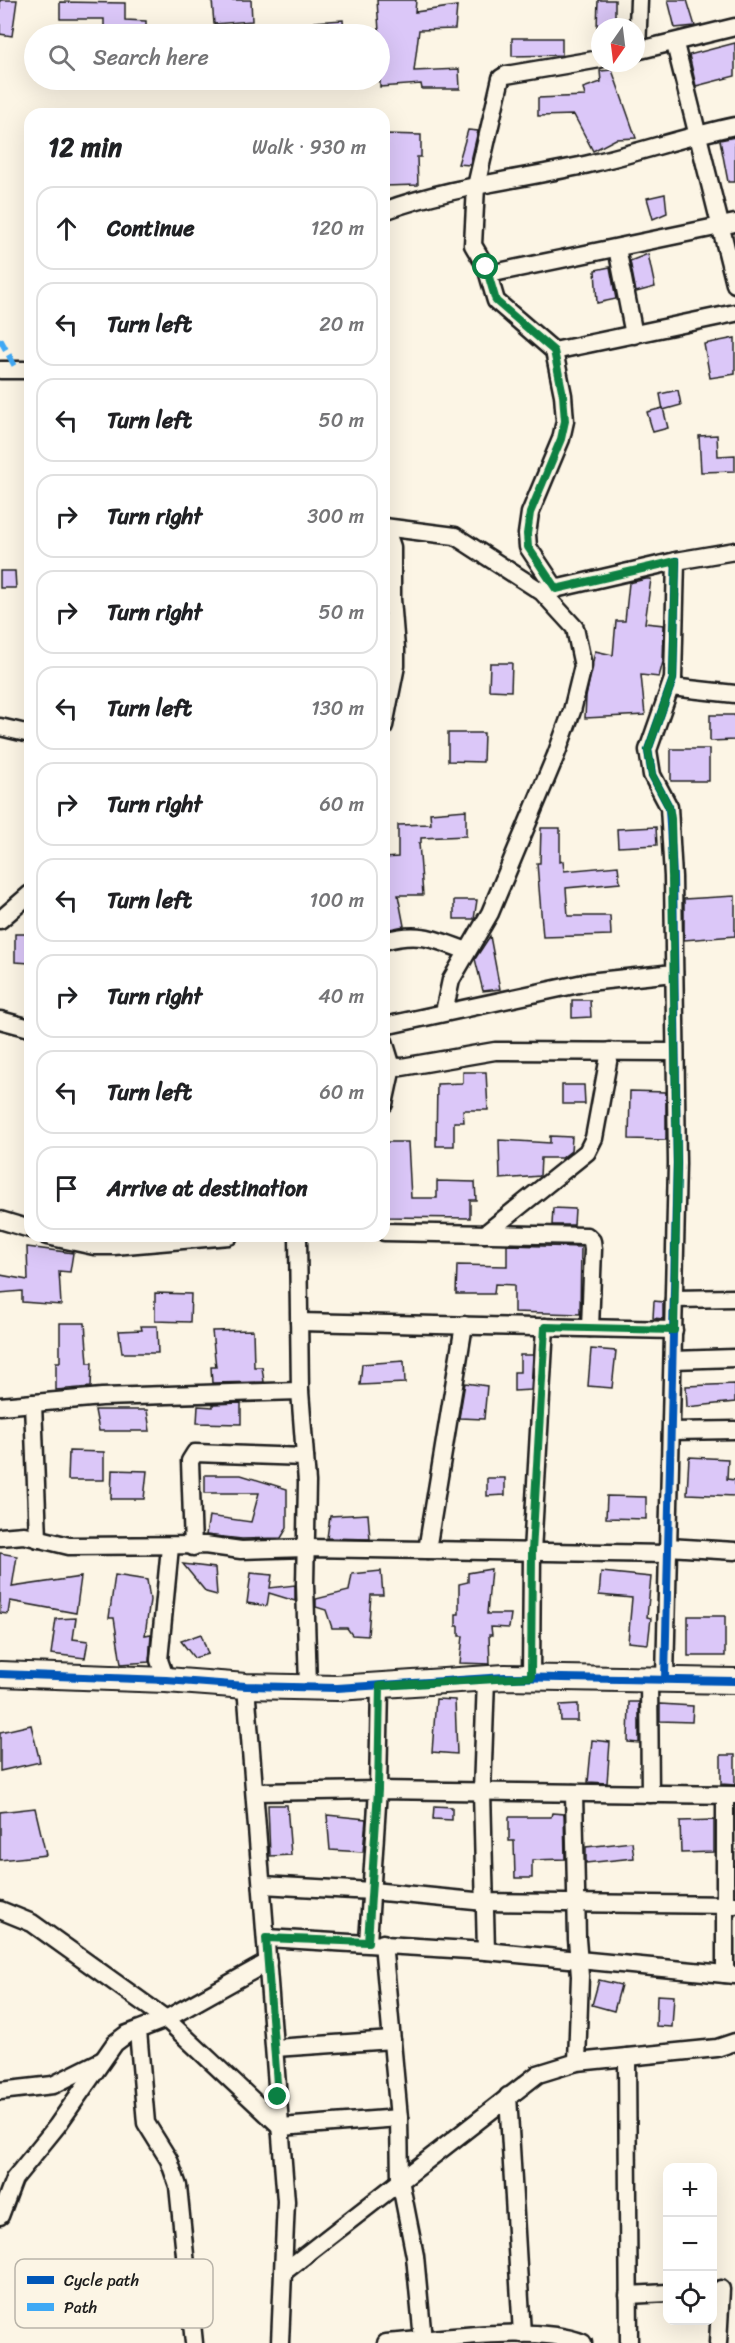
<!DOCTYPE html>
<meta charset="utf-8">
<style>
:root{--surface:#fff;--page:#f2f2f2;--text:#202124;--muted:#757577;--line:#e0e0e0}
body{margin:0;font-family:Sriracha,sans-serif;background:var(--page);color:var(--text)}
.controls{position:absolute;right:18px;bottom:18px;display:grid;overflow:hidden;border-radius:12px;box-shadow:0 6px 24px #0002}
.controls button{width:54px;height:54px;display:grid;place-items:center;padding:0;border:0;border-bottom:2px solid var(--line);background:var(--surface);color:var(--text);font:30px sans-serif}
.compass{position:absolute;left:591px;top:18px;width:54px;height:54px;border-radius:50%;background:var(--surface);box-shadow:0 6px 24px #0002;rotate:194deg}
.stop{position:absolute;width:18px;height:18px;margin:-14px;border:4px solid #0b8043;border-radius:50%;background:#fff}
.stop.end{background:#0b8043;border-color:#fff;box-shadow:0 2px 6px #0008}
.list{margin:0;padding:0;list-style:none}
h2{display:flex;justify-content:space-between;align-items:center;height:78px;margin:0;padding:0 24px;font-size:26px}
h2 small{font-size:20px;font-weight:400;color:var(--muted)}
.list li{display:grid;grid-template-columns:39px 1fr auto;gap:18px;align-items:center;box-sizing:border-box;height:84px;margin:0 12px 12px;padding:0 12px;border:2px solid var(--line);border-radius:18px}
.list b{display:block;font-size:22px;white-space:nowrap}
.list em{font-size:20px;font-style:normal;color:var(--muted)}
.icon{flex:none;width:33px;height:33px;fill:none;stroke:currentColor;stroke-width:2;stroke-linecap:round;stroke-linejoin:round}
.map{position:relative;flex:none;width:735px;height:2343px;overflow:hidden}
.search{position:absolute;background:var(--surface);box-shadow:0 6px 24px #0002;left:24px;top:24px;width:366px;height:66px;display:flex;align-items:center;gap:15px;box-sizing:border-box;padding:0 21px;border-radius:33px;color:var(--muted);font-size:22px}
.panel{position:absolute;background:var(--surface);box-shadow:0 6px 24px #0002;left:24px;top:108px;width:366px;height:1134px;border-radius:18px}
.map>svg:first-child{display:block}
</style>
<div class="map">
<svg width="735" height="2343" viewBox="0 0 735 2343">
<rect width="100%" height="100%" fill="#fcf5e5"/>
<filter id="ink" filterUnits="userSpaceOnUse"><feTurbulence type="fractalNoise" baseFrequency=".0167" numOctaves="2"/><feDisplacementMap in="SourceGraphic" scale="12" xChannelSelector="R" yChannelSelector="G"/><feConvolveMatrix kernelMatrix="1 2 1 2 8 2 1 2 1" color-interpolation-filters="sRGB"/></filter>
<g filter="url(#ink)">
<g fill="#dbc7f8" stroke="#1c1c1c" stroke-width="1.5">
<polygon points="0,0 17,0 12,36 0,34"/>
<polygon points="212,0 251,0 252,21 214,24"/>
<polygon points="377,0 416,0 415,12 457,6 455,29 419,30 414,71 459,69 460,89 422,89 421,84 380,87 380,70 385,70 380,47"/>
<polygon points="598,0 615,0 615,27 597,27"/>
<polygon points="668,0 687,0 695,26 675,28"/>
<polygon points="60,2 125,3 125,20 146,21 146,34 104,34 104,19 60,19"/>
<polygon points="343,20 344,34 315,34 314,22"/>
<polygon points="512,38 562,38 562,55 512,56"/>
<polygon points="735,43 735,76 696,86 689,55"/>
<polygon points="612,70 636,138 616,139 593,151 574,115 538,116 538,98 585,96 583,88 601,82 600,71"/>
<polygon points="468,130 478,131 470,165 458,164"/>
<polygon points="384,134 421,135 421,157 417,157 418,185 384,186"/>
<polygon points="735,137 735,182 728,182 720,140"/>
<polygon points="665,194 667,213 653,219 647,198"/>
<polygon points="648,254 655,287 636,292 630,261"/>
<polygon points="610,267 616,299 597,303 595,270"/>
<polygon points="735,338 735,374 710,378 704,344"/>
<polygon points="678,390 681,405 663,410 660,394"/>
<polygon points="663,408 668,428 653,432 647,412"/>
<polygon points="717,435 718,456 735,455 735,471 701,472 699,436"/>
<polygon points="0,571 15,571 16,588 0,588"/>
<polygon points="646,579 651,579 645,623 664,625 663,662 659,677 641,675 645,715 585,718 586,697 595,651 613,655 616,621 625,621 629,583"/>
<polygon points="490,663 512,663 511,691 489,690"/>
<polygon points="710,715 735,715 735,740 710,741"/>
<polygon points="448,733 484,733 483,762 448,761"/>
<rect x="671" y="749" width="38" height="32"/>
<polygon points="466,810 466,836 421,838 421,843 419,843 423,895 398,895 404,926 385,930 384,858 398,857 398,825 431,824 430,813"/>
<polygon points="656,827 657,845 618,847 617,829"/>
<polygon points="541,828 560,828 560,862 563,861 564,871 618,866 620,883 566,888 568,916 610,916 611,935 543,937 537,863 540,863"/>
<polygon points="735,896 735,936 684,940 684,899"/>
<polygon points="454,900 477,900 474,919 454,919"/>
<polygon points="15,934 30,934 30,963 15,962"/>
<polygon points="490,936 500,989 483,991 475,959"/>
<polygon points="572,1000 590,1000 591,1017 572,1018"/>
<polygon points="463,1072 486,1072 488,1110 463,1110 464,1122 454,1122 454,1146 436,1146 437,1084 463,1083"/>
<polygon points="562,1085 584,1085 585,1104 562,1104"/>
<polygon points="630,1091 666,1092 666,1140 629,1139"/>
<polygon points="550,1136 572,1137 571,1151 562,1158 541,1158 540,1176 500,1179 499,1140 550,1143"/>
<polygon points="384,1142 408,1142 411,1198 437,1198 437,1181 475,1182 476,1200 470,1200 470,1218 384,1217"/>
<polygon points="553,1208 575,1209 574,1225 552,1225"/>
<polygon points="507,1245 581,1247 580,1314 514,1312 514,1285 495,1284 494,1294 456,1294 457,1265 507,1266"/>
<polygon points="27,1247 73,1253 70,1272 59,1271 61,1305 22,1302 22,1291 0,1293 0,1275 28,1280"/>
<polygon points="155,1293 191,1294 190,1322 155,1321"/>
<polygon points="654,1301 663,1302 663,1319 653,1318"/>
<polygon points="60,1323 85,1323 88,1363 92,1363 91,1387 56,1390 56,1362 60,1362"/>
<polygon points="141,1326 157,1326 158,1353 122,1353 119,1331 142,1330"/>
<polygon points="253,1330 254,1367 262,1367 264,1382 212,1383 211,1367 216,1367 212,1331"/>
<polygon points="591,1349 616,1351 612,1388 588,1386"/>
<polygon points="520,1355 533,1355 531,1390 514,1391 514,1372 520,1372"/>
<polygon points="404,1361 405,1383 360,1385 362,1364"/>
<polygon points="465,1383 487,1386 484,1419 459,1418"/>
<polygon points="735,1384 735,1402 687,1407 686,1386"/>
<polygon points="241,1403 241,1424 197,1423 198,1406 213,1407 213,1404"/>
<polygon points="95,1410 147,1410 150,1431 99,1431"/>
<polygon points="69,1451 104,1452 104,1480 68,1480"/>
<polygon points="689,1457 728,1459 727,1479 735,1480 735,1496 687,1494"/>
<polygon points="112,1470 147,1471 144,1499 111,1499"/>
<polygon points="205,1475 241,1475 287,1489 287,1528 281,1538 242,1539 206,1535 209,1516 251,1522 259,1493 205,1493"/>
<polygon points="487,1478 505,1478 505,1495 487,1496"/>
<polygon points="607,1496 646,1497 646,1519 606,1518"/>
<polygon points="368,1514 370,1539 327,1538 330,1516"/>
<polygon points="0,1553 17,1556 12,1587 81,1577 76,1613 10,1601 8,1614 0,1613"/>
<polygon points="183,1564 215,1568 217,1595 206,1592"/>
<polygon points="491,1569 487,1614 511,1614 509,1628 491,1627 492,1635 489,1635 490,1664 460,1663 463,1636 459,1636 459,1626 456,1626 456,1614 459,1614 459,1584 468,1582 468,1573"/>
<polygon points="381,1571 383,1595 371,1595 368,1636 352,1635 347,1628 332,1628 326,1610 316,1607 316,1599 349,1591 352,1574"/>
<polygon points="601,1572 651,1577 647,1617 651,1618 648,1644 628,1642 632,1598 599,1595"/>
<polygon points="251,1573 272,1575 270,1588 295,1585 295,1601 269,1593 267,1606 247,1603"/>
<polygon points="115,1575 147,1580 150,1600 145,1635 151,1634 149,1662 121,1664 114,1618 109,1618"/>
<rect x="688" y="1616" width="37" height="40"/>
<polygon points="76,1618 73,1639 88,1641 85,1658 51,1654 56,1619"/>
<polygon points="201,1634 208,1654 194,1658 181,1641"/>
<polygon points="436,1699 455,1700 457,1754 432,1752"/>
<polygon points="629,1702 639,1702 639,1743 628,1742"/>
<polygon points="578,1704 578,1721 561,1721 560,1705"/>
<polygon points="660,1704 693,1706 692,1722 660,1721"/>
<polygon points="31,1725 40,1762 0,1771 0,1732"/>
<polygon points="592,1740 610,1742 607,1783 588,1782"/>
<polygon points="721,1755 735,1755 735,1785 721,1784"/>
<polygon points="268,1805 287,1805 291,1855 270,1856"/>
<polygon points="434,1806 452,1807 452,1820 433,1819"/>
<polygon points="35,1808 46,1855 0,1860 0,1812"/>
<polygon points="552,1813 564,1814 565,1859 532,1860 532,1878 515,1878 514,1841 509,1841 509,1817 551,1817"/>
<polygon points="327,1815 366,1819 363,1852 330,1850"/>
<polygon points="714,1820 714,1852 681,1853 680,1821"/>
<polygon points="632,1842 634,1858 586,1863 586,1847"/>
<polygon points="599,1980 621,1985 614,2011 592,2005"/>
<polygon points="657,1995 674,1996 672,2027 656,2026"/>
</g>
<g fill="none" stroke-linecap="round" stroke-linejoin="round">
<g stroke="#1c1c1c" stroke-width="21">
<g id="street">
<polyline points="675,44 735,284"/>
<polyline points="636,51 735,27"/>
<polyline points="637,51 639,0"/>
<path d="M384,211C451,186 524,179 593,163C641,152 687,136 735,126"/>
<polyline points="617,248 634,335"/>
<polyline points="489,274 735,223"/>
<polyline points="554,351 735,313"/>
<polyline points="0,370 30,370"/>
<polyline points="384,527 455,536 542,592 575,628 583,666 572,711 556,755 490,913 451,980 444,1012"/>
<polyline points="556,589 528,547 527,534 530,513 561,439 565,421 563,395 554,351 496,301 486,267 473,245 476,186 501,78 506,75 600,59"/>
<polyline points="546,591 676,561 735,551"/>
<polyline points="671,687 735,694"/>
<polyline points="384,726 396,666 396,648 392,599 392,547 385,527"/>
<polyline points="0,727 30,734"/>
<polyline points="0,920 30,894"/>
<path d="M384,941C418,931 435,939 467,951"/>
<polyline points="0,1020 30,1028"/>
<polyline points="384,1026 588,982 674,973"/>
<polyline points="384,1041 392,1067 384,1104"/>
<polyline points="384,1066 402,1067 495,1051 675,1052"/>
<polyline points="0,1220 30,1229"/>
<polyline points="384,1232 587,1236 592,1241 593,1249 590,1328"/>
<polyline points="485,1234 587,1152 594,1138 610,1051"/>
<polyline points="47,1236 94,1246 114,1246 229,1236"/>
<polyline points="298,1236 300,1391 307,1482 305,1584 308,1687"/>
<polyline points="674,1299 735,1298"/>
<polyline points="299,1322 674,1330"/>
<polyline points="673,1360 735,1358"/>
<polyline points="33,1403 38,1539"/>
<polyline points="0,1406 102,1397 300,1391"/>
<polyline points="671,1431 735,1430"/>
<polyline points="0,1537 24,1535 69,1546 205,1545 241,1550 307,1548 668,1554"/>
<polyline points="193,1547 190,1461 195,1453 305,1457"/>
<polyline points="668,1547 735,1551"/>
<polyline points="427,1550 464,1325"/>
<polyline points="531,1677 532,1552 545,1327"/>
<polyline points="649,1678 650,1794"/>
<polyline points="665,1679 677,1163 673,877 669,807 652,775 648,750 673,679 676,561"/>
<polyline points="166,1680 159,1660 170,1547"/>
<polyline points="246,1686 286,2201 280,2343"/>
<polyline points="255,1792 378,1790 735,1795"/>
<polyline points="574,1793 577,1939 580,1976 577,2062"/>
<polyline points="725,1795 725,1974"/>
<polyline points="262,1885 372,1891 485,1902 735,1905"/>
<polyline points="0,1910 32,1923 166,2019 281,2127 399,2118"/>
<polyline points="266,1938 486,1951 735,1975"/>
<polyline points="368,1942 378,1790 380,1686"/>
<polyline points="383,1943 399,2118 400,2180 415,2256 423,2340"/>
<polyline points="486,1951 482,1791 486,1679"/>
<polyline points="138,2031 146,2123 169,2160 178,2186 194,2343"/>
<polyline points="275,2048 392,2040"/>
<polyline points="627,2057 629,2343"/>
<polyline points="0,2091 53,2085 101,2061"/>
<polyline points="508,2096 522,2334"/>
<polyline points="0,2216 14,2179 57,2126 115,2043 127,2034 166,2019 268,1962"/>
<polyline points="285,2271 538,2074 577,2062 717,2048 735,2042"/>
<polyline points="628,2295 668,2293"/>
<path d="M386,2343C439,2339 536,2324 583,2343"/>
<polyline points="718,2343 721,2289"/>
</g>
</g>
<g stroke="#1c1c1c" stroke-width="28">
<polyline id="secondary" points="0,1674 166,1680 246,1686 337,1688 505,1677 735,1681"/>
</g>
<use href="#street" stroke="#fcf5e5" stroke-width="16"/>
<use href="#secondary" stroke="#fcf5e5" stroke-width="24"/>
<polyline stroke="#3fa9f5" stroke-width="6" stroke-dasharray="12 6" stroke-linecap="butt" points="0,339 17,370"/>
<g stroke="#fcf5e5" stroke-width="11">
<g id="cycleway">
<polyline points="0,1674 166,1680 246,1686 337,1688 505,1677 735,1681"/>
<polyline points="665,1679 677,1163 673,877 669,807 652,775 648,750 673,679 676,561"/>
</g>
</g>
<use href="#cycleway" stroke="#0057b8" stroke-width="8"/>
</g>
</g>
<g fill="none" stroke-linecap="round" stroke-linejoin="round" filter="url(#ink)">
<polyline stroke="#0b8043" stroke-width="8" points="278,2097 266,1938 368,1942 378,1790 380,1686 531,1677 532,1552 545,1327 674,1330 677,1163 671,819 669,807 652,775 648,750 673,679 676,561 556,589 528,547 527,534 530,513 561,439 565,421 563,395 554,351 496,301 486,267"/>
</g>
<rect x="15" y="2259" width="198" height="69" rx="9" fill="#fcf5e5" stroke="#b9b4a9" stroke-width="1.5"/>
<rect x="27" y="2276" width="27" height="8" fill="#0057b8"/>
<rect x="27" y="2303" width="27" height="8" fill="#3fa9f5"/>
<g font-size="16" fill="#1c1c1c">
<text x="64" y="2286">Cycle path</text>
<text x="64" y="2313">Path</text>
</g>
</svg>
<div class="controls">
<button>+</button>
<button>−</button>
<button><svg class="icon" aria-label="locate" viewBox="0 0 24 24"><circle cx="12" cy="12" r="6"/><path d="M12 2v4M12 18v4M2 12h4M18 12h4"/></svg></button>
</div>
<svg class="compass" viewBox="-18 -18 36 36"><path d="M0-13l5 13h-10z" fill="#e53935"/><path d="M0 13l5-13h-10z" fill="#757577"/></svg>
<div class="stop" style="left:486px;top:267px"></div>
<div class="stop end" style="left:278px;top:2097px"></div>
<div class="search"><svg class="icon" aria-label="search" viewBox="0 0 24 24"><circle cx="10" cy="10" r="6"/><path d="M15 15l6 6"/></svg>Search here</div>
<section class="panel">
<h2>12 min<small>Walk · 930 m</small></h2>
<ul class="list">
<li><svg class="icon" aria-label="ahead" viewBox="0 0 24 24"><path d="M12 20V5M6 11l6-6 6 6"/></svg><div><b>Continue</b></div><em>120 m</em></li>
<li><svg class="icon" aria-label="left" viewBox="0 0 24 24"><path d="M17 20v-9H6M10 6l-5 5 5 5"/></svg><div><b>Turn left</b></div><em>20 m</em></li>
<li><svg class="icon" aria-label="left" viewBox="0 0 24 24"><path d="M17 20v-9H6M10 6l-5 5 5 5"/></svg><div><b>Turn left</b></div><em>50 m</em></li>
<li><svg class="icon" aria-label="right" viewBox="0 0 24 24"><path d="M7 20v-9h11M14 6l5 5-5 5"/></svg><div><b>Turn right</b></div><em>300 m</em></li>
<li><svg class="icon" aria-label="right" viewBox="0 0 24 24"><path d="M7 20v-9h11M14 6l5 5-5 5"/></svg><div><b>Turn right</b></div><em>50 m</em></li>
<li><svg class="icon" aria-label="left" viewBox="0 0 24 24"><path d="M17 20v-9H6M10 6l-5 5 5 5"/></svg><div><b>Turn left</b></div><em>130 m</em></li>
<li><svg class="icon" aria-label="right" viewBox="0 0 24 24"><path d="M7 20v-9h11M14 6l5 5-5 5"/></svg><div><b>Turn right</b></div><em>60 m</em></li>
<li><svg class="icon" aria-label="left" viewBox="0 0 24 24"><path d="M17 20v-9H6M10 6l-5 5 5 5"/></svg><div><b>Turn left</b></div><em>100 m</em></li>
<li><svg class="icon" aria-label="right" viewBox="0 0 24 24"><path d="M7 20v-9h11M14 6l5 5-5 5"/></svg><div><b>Turn right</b></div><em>40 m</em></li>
<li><svg class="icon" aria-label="left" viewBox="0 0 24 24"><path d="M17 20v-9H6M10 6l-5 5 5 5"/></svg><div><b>Turn left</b></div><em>60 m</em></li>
<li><svg class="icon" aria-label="arrive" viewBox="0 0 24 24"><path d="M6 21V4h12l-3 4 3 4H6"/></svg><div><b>Arrive at destination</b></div></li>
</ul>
</section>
</div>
